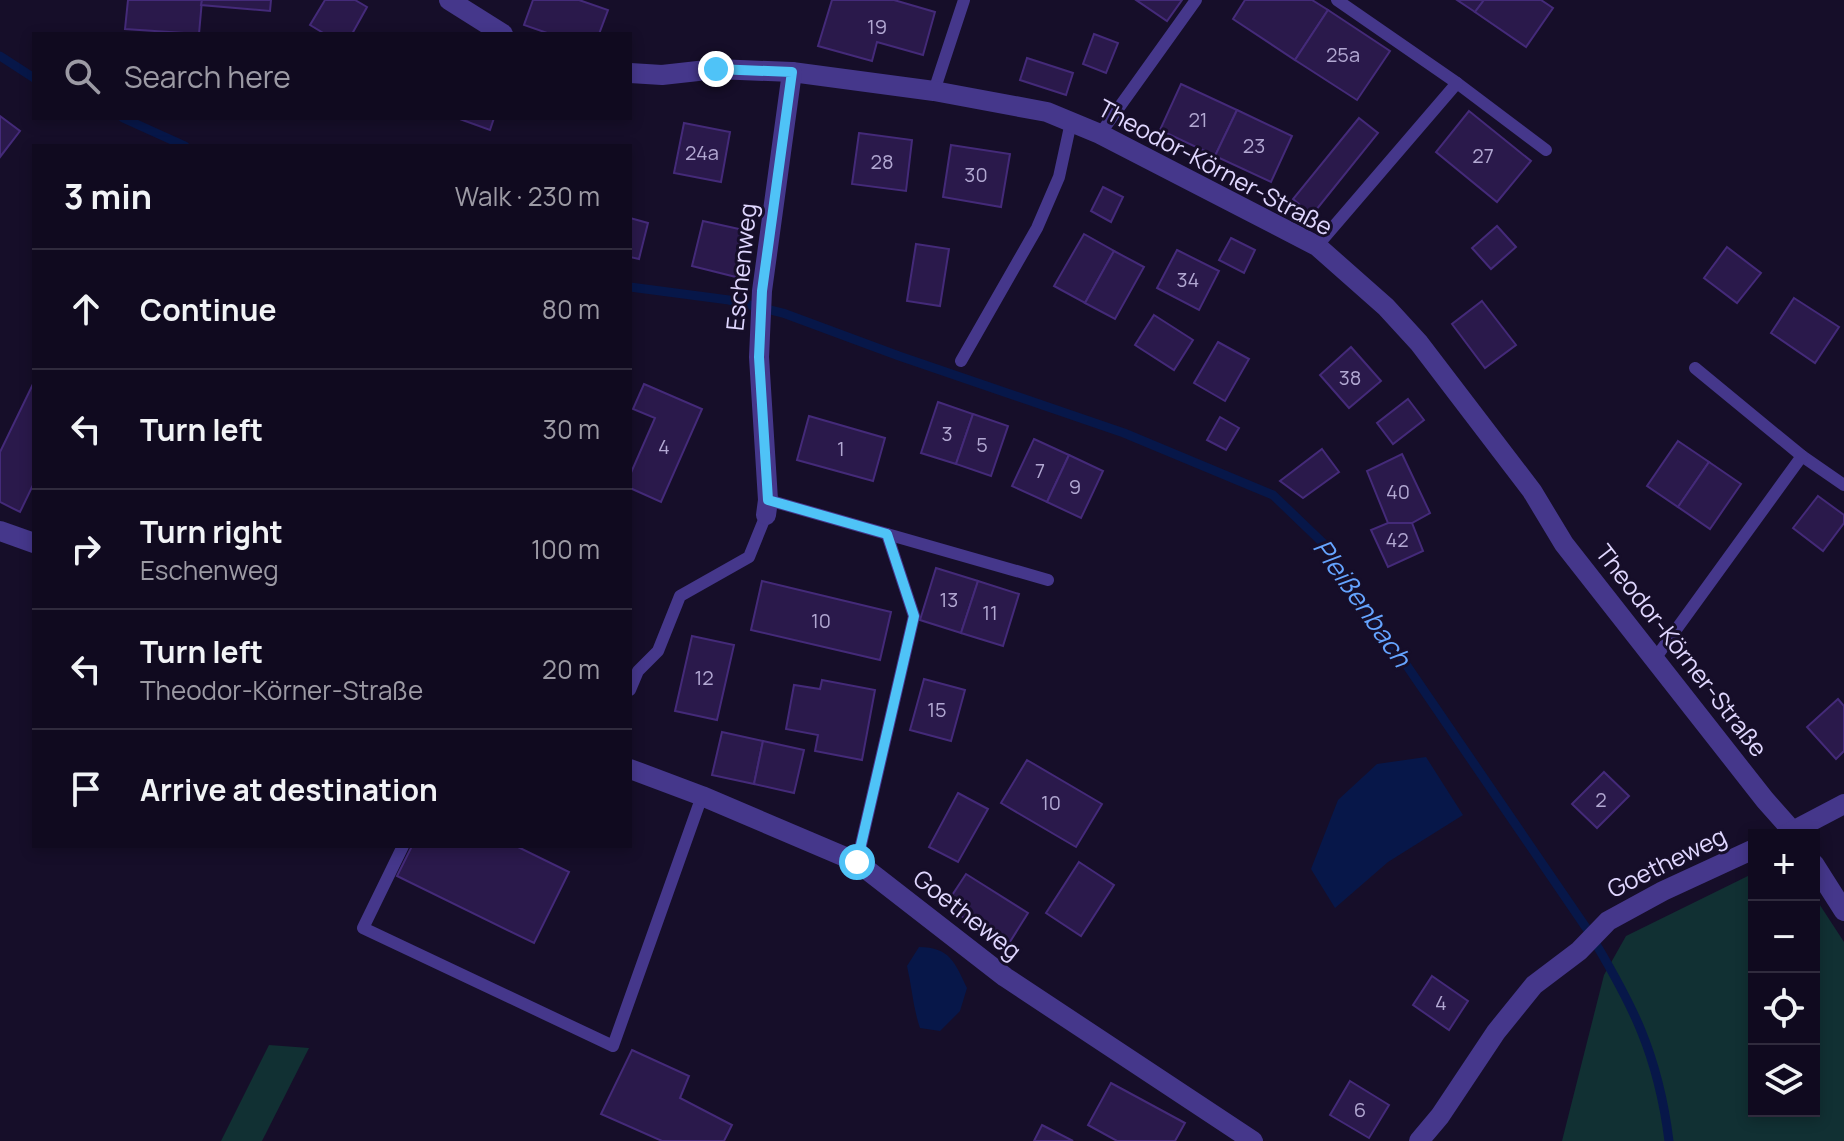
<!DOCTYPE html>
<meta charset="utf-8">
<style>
:root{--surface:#100a1f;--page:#1e182c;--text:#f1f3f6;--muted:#9c9aa4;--line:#302b3d}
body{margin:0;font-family:Manrope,sans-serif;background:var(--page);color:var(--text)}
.controls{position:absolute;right:24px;bottom:24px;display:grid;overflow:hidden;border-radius:0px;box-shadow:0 4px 12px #0003}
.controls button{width:72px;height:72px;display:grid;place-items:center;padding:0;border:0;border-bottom:2px solid var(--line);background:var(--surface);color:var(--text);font:40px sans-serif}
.stop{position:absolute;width:24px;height:24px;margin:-18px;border:6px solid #4fc3f7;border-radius:50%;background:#fff}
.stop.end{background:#4fc3f7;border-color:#fff;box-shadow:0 2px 8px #0008}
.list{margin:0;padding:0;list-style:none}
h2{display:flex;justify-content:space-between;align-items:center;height:104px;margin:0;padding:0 32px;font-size:34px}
h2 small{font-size:26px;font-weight:400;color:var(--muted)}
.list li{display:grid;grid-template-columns:52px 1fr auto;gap:24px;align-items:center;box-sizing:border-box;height:120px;padding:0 32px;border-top:2px solid var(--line)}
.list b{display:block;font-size:30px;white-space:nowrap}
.list p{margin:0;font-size:26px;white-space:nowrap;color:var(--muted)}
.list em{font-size:26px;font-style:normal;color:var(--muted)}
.icon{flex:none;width:44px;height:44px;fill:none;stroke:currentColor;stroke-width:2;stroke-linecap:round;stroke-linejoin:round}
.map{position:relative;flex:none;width:1844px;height:1141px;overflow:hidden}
.search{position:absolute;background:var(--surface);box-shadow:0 4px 12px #0003;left:32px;top:32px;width:600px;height:88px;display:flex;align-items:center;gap:20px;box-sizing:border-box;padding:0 28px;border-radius:0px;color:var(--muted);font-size:30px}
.panel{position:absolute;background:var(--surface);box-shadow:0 4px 12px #0003;left:32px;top:144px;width:600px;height:704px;border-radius:0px}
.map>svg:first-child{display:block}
</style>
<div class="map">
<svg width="1844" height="1141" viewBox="0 0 1844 1141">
<rect width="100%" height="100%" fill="#160e29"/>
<g fill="#113033">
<polygon points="1754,873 1754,1111 1814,1111 1814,896 1844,942 1844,1141 1562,1141 1604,975 1626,936"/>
<polygon points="269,1045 309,1048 262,1141 221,1141"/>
</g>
<g fill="#071749">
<polygon points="1426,757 1463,815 1388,862 1335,908 1311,869 1338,800 1377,764"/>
<path d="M919,947C950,947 955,963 967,988L960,1011L940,1031L920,1028C913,1008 912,987 907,966Z"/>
</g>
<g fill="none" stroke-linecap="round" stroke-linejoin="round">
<g stroke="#071749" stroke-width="9">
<polyline points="0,56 34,78"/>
<polyline points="123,118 185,146"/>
<path d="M630,287L729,300L783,313L899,356L1124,433L1273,495L1323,543L1587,929C1632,1003 1658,1053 1669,1141"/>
</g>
</g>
<g fill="#2a194b" stroke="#442a79" stroke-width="2">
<polygon points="128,0 202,0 199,34 125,29"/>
<polygon points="202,0 271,0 270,11 201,5"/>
<polygon points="325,0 355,0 367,7 352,34 325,34 310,25"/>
<polygon points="533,0 579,0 608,10 599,34 550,34 524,25"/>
<polygon points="832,0 894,0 935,12 923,55 877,42 872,61 818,46"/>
<polygon points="1136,0 1182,0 1167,21"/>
<polygon points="1245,0 1312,0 1328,10 1295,60 1233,19"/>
<polygon points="1457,0 1484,0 1475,12"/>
<polygon points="1484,0 1541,0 1553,8 1526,47 1475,12"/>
<polygon points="1328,10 1390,51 1357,100 1295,60"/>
<polygon points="1094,34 1118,43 1106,73 1083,64"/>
<polygon points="1027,58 1073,73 1066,95 1020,80"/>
<polygon points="1181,84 1237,110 1215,156 1160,130"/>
<polygon points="1237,110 1292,136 1271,182 1215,156"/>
<polygon points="1469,111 1531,161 1497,202 1436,152"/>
<polygon points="0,116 20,131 0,157"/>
<polygon points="457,118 494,118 490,130"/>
<polygon points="1359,118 1378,133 1312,215 1293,199"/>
<polygon points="684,123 730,132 721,182 674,173"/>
<polygon points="859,133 912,140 906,191 852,184"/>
<polygon points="951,145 1010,154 1001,207 943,197"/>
<polygon points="1103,187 1123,197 1111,222 1091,211"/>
<polygon points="630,218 648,223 639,259 630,257"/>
<polygon points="703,221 748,231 736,277 692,266"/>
<polygon points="1497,226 1516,247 1491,269 1472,248"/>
<polygon points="1084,234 1114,251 1085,303 1054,286"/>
<polygon points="1231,238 1255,250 1244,273 1219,260"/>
<polygon points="916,244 949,249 940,306 907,301"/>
<polygon points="1727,247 1761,273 1737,303 1704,278"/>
<polygon points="1177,250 1219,271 1199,310 1157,288"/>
<polygon points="1114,251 1144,267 1115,319 1085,303"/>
<polygon points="1794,298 1839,327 1815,363 1771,333"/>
<polygon points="1482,301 1516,345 1485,368 1452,324"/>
<polygon points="1154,315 1193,340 1174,370 1135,345"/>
<polygon points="1218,342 1249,359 1225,401 1194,383"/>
<polygon points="1351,347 1381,381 1349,408 1320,375"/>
<polygon points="34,382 34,483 20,512 0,502 0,452"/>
<polygon points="644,384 702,409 661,502 630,488 630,475 655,418 633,409"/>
<polygon points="1408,399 1424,420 1393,444 1377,423"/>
<polygon points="938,402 973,414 956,464 921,453"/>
<polygon points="973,414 1008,426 991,476 956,464"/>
<polygon points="809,416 885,438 873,481 797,460"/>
<polygon points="1220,417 1239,428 1226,450 1207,440"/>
<polygon points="1034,439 1069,455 1047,502 1012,486"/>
<polygon points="1678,441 1709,462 1678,507 1647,486"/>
<polygon points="1322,449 1339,472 1303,498 1280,481"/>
<polygon points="1402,454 1430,513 1412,523 1388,523 1367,471"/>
<polygon points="1069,455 1103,471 1081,518 1047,502"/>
<polygon points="1709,462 1741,484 1710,529 1678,507"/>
<polygon points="1818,496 1844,515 1844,523 1823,551 1793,528"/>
<polygon points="1388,523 1412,523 1423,551 1388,567 1371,530"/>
<polygon points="936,568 978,581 961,633 920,620"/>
<polygon points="762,581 891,612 880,660 751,630"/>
<polygon points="978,581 1019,594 1003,646 961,633"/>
<polygon points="692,636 734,645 717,720 675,711"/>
<polygon points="924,679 965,690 951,741 910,730"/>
<polygon points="822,680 875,690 862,760 815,751 818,735 786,729 794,685 820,689"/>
<polygon points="1838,699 1844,706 1844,751 1836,759 1807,727"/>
<polygon points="722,732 763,741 754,784 712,775"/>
<polygon points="763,741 804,750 794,793 754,784"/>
<polygon points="1027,760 1102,804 1076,847 1001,803"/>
<polygon points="1604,772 1629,796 1597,828 1572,804"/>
<polygon points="958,793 988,809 958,862 929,847"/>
<polygon points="412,846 516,846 569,872 534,943 397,876"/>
<polygon points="1079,862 1114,885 1081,936 1046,913"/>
<polygon points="966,874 1028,913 1008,945 945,906"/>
<polygon points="1432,976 1468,1001 1449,1030 1413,1005"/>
<polygon points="632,1050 689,1076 680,1098 732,1125 724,1141 662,1141 601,1114"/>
<polygon points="1350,1081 1389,1105 1369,1138 1330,1115"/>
<polygon points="1111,1083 1185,1123 1175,1141 1117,1141 1088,1125"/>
<polygon points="1042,1125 1073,1141 1034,1141"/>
</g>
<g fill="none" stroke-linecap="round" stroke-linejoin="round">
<g stroke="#45378b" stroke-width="12">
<polyline points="1457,83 1546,150"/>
<polyline points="934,91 964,0"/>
<polyline points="1100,134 1196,0"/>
<polyline points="1317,246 1457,83 1337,0"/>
<polyline points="961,361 1037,228 1059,177 1071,122"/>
<polyline points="1802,456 1844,485"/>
<polyline points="768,500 1048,580"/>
<polyline points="1654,660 1802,456 1695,368"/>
<polyline points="630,690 638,671 658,651 680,596 749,557 766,515"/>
<polyline points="403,846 363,928 613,1046 702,796"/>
<polyline points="857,862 914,616 887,534"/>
</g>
<g stroke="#45378b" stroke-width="20">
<polyline points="449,0 503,34"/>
<polyline points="630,73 662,75 716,69 792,72 934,91 1047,112 1100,134 1317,246 1386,307 1419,343 1532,491 1564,544 1765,800 1796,835"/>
<polyline points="766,515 768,500 759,357 762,291 792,72"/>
<polyline points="0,531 34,543"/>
<polyline points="630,769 702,796 857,862 1005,977 1253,1141"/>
<polyline points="1785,835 1844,804"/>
<polyline points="1814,864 1844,911"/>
<polyline points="1419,1141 1440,1116 1496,1032 1534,985 1579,951 1608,921 1663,891 1754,849"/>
</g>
</g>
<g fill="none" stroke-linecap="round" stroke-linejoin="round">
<polyline stroke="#4fc3f7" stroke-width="10" points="716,69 792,72 762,291 759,357 768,500 887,534 914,616 857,862"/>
</g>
<g text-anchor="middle" stroke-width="6" stroke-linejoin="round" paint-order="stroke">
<g font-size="20" fill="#b2a8d2">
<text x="877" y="34">19</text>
<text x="1343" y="62">25a</text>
<text x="1198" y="127">21</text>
<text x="1254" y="153">23</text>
<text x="702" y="160">24a</text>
<text x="1483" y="163">27</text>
<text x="882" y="169">28</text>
<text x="976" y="182">30</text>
<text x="1188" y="287">34</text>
<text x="1350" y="385">38</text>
<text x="947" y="441">3</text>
<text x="982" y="452">5</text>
<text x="664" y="454">4</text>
<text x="841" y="456">1</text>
<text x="1040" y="478">7</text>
<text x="1075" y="494">9</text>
<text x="1398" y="499">40</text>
<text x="1397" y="547">42</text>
<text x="949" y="607">13</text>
<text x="990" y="620">11</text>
<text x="821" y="628">10</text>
<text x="704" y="685">12</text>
<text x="937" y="717">15</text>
<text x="1601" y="807">2</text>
<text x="1051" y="810">10</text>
<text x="1441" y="1010">4</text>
<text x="1360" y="1117">6</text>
</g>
<g font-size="24" fill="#e0d7ff" stroke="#160e29">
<text transform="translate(1215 168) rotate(28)" y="8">Theodor-Körner-Straße</text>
<text transform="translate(742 267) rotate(-84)" y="8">Eschenweg</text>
<text transform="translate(1681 651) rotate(52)" y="8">Theodor-Körner-Straße</text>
<text transform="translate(1667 863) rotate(-26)" y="8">Goetheweg</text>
<text transform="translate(967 915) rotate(38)" y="8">Goetheweg</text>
</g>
<g font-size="26" font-style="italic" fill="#65a4ff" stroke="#160e29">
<text transform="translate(1362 603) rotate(55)" y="9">Pleißenbach</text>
</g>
</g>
</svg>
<div class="controls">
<button>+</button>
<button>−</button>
<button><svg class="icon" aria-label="locate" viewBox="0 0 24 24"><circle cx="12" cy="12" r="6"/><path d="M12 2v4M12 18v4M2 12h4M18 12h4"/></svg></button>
<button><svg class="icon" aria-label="layers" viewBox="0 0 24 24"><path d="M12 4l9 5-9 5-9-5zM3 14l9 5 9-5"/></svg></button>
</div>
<div class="stop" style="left:857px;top:862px"></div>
<div class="stop end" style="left:716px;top:69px"></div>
<div class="search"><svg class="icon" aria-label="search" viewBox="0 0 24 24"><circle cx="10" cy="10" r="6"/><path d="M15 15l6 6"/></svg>Search here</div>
<section class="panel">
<h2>3 min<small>Walk · 230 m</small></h2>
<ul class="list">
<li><svg class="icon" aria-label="ahead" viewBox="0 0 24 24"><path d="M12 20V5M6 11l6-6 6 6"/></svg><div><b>Continue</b></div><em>80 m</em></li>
<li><svg class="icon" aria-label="left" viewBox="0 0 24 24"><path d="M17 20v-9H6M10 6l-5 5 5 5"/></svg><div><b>Turn left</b></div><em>30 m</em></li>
<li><svg class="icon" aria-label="right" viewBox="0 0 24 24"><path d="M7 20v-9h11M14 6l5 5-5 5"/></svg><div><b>Turn right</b><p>Eschenweg</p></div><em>100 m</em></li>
<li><svg class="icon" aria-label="left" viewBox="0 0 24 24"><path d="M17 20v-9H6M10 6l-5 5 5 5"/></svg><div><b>Turn left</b><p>Theodor-Körner-Straße</p></div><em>20 m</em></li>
<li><svg class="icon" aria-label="arrive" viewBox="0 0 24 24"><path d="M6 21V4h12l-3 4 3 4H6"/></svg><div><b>Arrive at destination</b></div></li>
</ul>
</section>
</div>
